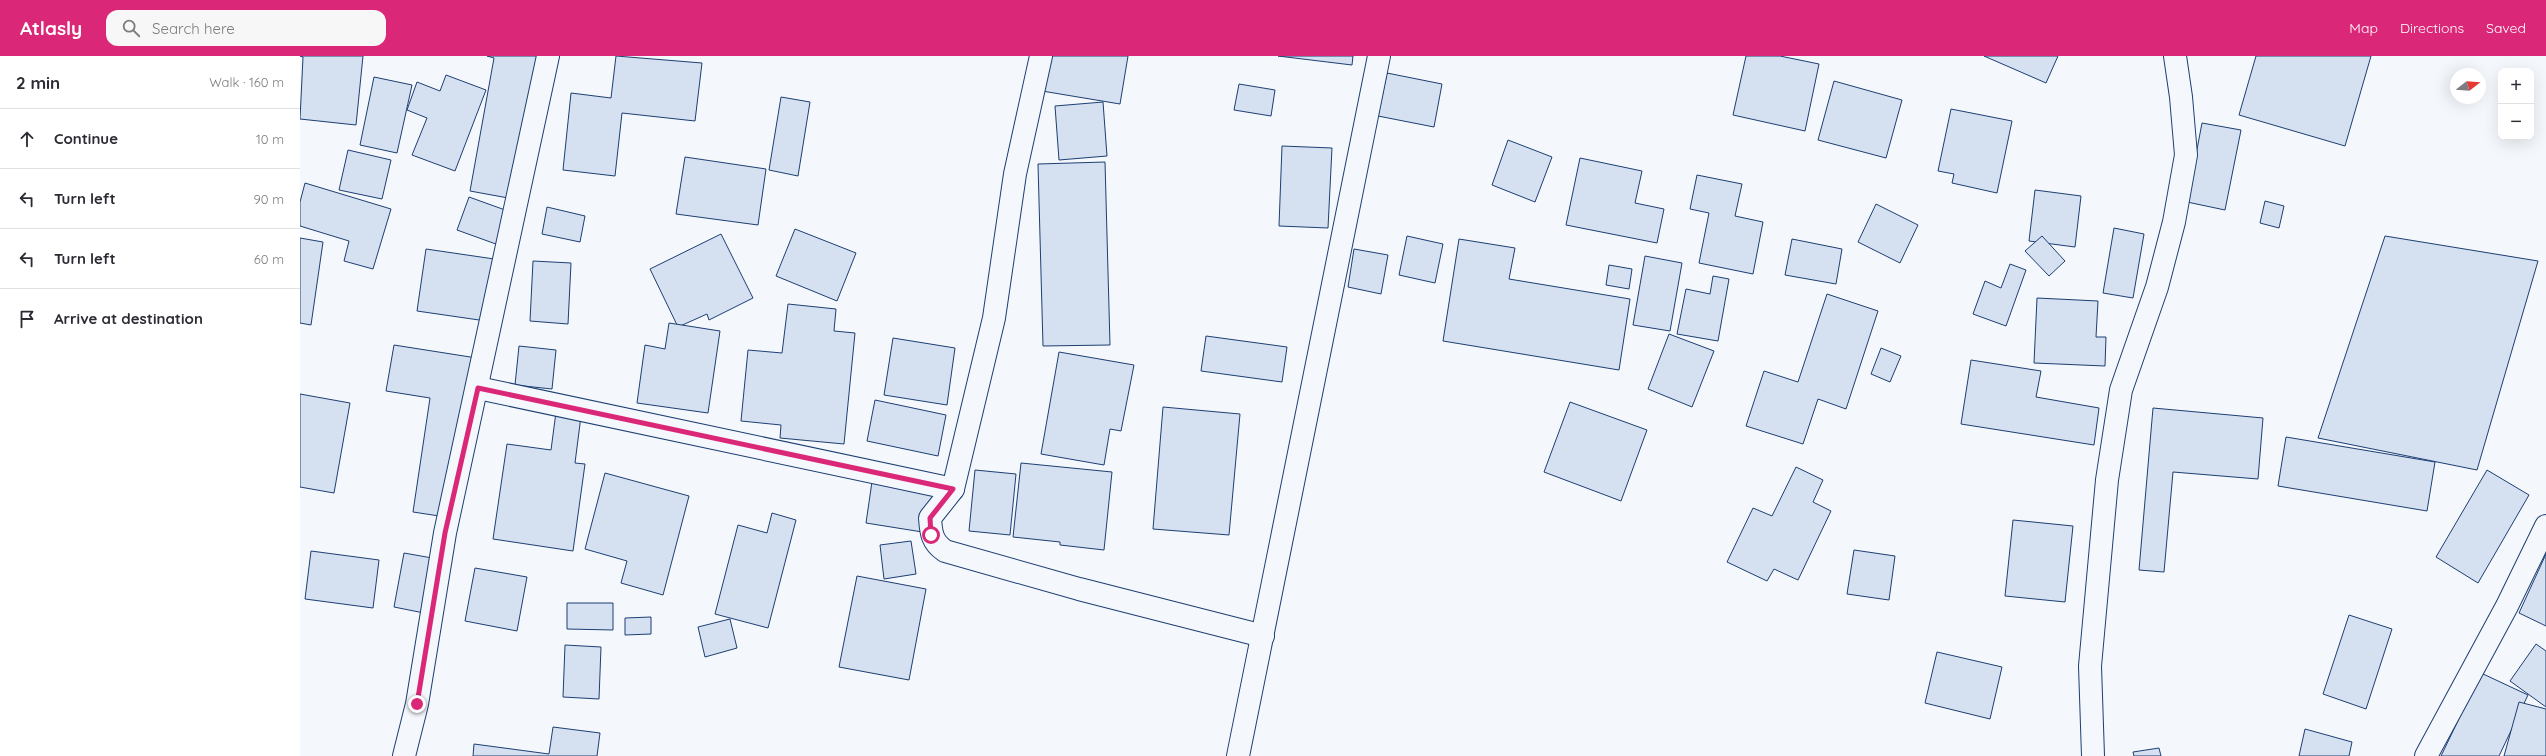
<!DOCTYPE html>
<meta charset="utf-8">
<style>
:root{--surface:#fff;--page:#f7f7f7;--text:#2b2b33;--muted:#7c7c81;--line:#e1e1e2;--accent:#db2777}
body{margin:0;font-family:Quicksand,sans-serif;background:var(--page);color:var(--text)}
.controls{position:absolute;right:12px;top:12px;display:grid;overflow:hidden;border-radius:8px;box-shadow:0 4px 16px #0002}
.controls button{width:36px;height:36px;display:grid;place-items:center;padding:0;border:0;border-bottom:1px solid var(--line);background:var(--surface);color:var(--text);font:20px sans-serif}
.compass{position:absolute;left:2150px;top:12px;width:36px;height:36px;border-radius:50%;background:var(--surface);box-shadow:0 4px 16px #0002;rotate:73deg}
.stop{position:absolute;width:12px;height:12px;margin:-9px;border:3px solid #db2777;border-radius:50%;background:#fff}
.stop.end{background:#db2777;border-color:#fff;box-shadow:0 1px 4px #0008}
.list{margin:0;padding:0;list-style:none}
h2{display:flex;justify-content:space-between;align-items:center;height:52px;margin:0;padding:0 16px;font-size:17px}
h2 small{font-size:13px;font-weight:400;color:var(--muted)}
.list li{display:grid;grid-template-columns:26px 1fr auto;gap:12px;align-items:center;box-sizing:border-box;height:60px;padding:0 16px;border-top:1px solid var(--line)}
.list b{display:block;font-size:15px;white-space:nowrap}
.list em{font-size:13px;font-style:normal;color:var(--muted)}
.icon{flex:none;width:22px;height:22px;fill:none;stroke:currentColor;stroke-width:2;stroke-linecap:round;stroke-linejoin:round}
.map{position:relative;flex:none;width:2246px;height:700px;overflow:hidden}
header{display:flex;align-items:center;gap:24px;box-sizing:border-box;height:56px;padding:0 20px;background:var(--accent);color:#fff}
header strong{font-size:19px}
nav{display:flex;gap:22px;margin-inline-start:auto;font-size:14px}
.search{width:280px;height:36px;background:var(--page);display:flex;align-items:center;gap:10px;box-sizing:border-box;padding:0 14px;border-radius:12px;color:var(--muted);font-size:15px}
main{display:flex}
aside{flex:1;background:var(--surface)}
.map>svg:first-child{display:block}
</style>
<header>
<strong>Atlasly</strong>
<div class="search"><svg class="icon" aria-label="search" viewBox="0 0 24 24"><circle cx="10" cy="10" r="6"/><path d="M15 15l6 6"/></svg>Search here</div>
<nav><a>Map</a><a>Directions</a><a>Saved</a></nav>
</header>
<main>
<aside>
<h2>2 min<small>Walk · 160 m</small></h2>
<ul class="list">
<li><svg class="icon" aria-label="ahead" viewBox="0 0 24 24"><path d="M12 20V5M6 11l6-6 6 6"/></svg><div><b>Continue</b></div><em>10 m</em></li>
<li><svg class="icon" aria-label="left" viewBox="0 0 24 24"><path d="M17 20v-9H6M10 6l-5 5 5 5"/></svg><div><b>Turn left</b></div><em>90 m</em></li>
<li><svg class="icon" aria-label="left" viewBox="0 0 24 24"><path d="M17 20v-9H6M10 6l-5 5 5 5"/></svg><div><b>Turn left</b></div><em>60 m</em></li>
<li><svg class="icon" aria-label="arrive" viewBox="0 0 24 24"><path d="M6 21V4h12l-3 4 3 4H6"/></svg><div><b>Arrive at destination</b></div></li>
</ul>
</aside>
<div class="map">
<svg width="2246" height="700" viewBox="0 0 2246 700">
<rect width="100%" height="100%" fill="#f4f7fb"/>
<g fill="#d5e0f0" stroke="#1d3f73">
<polygon points="0,0 63,0 56,69 0,63 3,1"/>
<polygon points="187,0 251,0 219,144 170,135 194,2"/>
<polygon points="316,0 402,7 395,65 322,57 315,120 263,114 271,37 311,42"/>
<polygon points="748,0 828,0 820,48 742,35"/>
<polygon points="978,0 1053,0 1052,9"/>
<polygon points="1446,0 1480,0 1519,8 1505,75 1433,59"/>
<polygon points="1684,0 1758,0 1746,27"/>
<polygon points="1956,0 2071,0 2045,90 1939,59"/>
<polygon points="1087,17 1142,28 1134,71 1078,60"/>
<polygon points="146,19 186,34 155,115 112,99 127,62 107,54 117,26 140,35"/>
<polygon points="74,21 112,29 97,97 60,89"/>
<polygon points="1534,25 1602,44 1586,102 1518,84"/>
<polygon points="939,28 975,34 971,60 934,54"/>
<polygon points="481,41 510,46 498,120 469,114"/>
<polygon points="803,46 807,100 759,104 755,50"/>
<polygon points="1651,53 1712,65 1697,137 1652,127 1654,118 1638,115"/>
<polygon points="1902,67 1941,74 1925,154 1887,146"/>
<polygon points="1208,84 1252,101 1235,146 1192,129"/>
<polygon points="982,90 1032,92 1028,172 979,170"/>
<polygon points="48,94 91,104 82,143 39,134"/>
<polygon points="385,101 466,113 458,169 376,158"/>
<polygon points="1280,102 1342,115 1335,147 1364,153 1357,187 1266,169"/>
<polygon points="805,106 810,289 743,290 738,108"/>
<polygon points="1397,119 1442,128 1435,160 1463,166 1453,218 1399,207 1409,157 1390,153"/>
<polygon points="5,127 91,153 73,213 44,205 49,185 0,170 0,146"/>
<polygon points="1735,134 1781,140 1775,191 1729,185"/>
<polygon points="169,141 219,159 207,192 157,174"/>
<polygon points="1965,145 1984,150 1979,172 1960,167"/>
<polygon points="1576,148 1618,169 1600,207 1558,186"/>
<polygon points="247,151 285,160 280,186 242,178"/>
<polygon points="1814,172 1844,178 1833,242 1803,237"/>
<polygon points="495,173 556,197 537,245 476,220"/>
<polygon points="421,178 453,242 409,264 407,258 378,271 350,213"/>
<polygon points="1107,180 1143,188 1135,227 1099,219"/>
<polygon points="1742,180 1765,205 1749,220 1725,195"/>
<polygon points="2085,180 2238,205 2177,414 2018,382"/>
<polygon points="0,182 23,186 11,269 0,267"/>
<polygon points="1159,183 1215,192 1209,223 1330,243 1319,314 1143,285"/>
<polygon points="1492,183 1542,193 1536,228 1485,219"/>
<polygon points="126,193 201,204 193,266 117,255"/>
<polygon points="1054,193 1088,199 1081,238 1048,231"/>
<polygon points="1345,200 1382,207 1370,275 1333,269"/>
<polygon points="233,205 271,207 268,268 230,265"/>
<polygon points="1710,208 1726,214 1706,270 1673,258 1685,225 1701,232"/>
<polygon points="1309,209 1332,213 1329,233 1306,229"/>
<polygon points="1413,220 1429,223 1418,285 1377,278 1386,233 1410,238"/>
<polygon points="1527,238 1578,255 1546,353 1518,343 1503,388 1446,370 1464,315 1498,326"/>
<polygon points="1737,242 1798,245 1796,281 1806,281 1805,310 1734,307"/>
<polygon points="488,248 536,253 534,275 555,277 544,388 480,382 481,369 441,365 448,294 482,297"/>
<polygon points="369,267 420,275 408,357 337,347 345,289 365,293"/>
<polygon points="1369,278 1414,295 1392,351 1348,333"/>
<polygon points="906,280 987,291 982,326 901,315"/>
<polygon points="593,282 655,292 647,349 584,339"/>
<polygon points="94,289 183,303 159,463 113,456 130,342 86,335"/>
<polygon points="219,290 256,294 252,333 215,329"/>
<polygon points="1581,292 1601,300 1590,326 1571,318"/>
<polygon points="759,296 834,309 821,375 810,373 804,409 741,398"/>
<polygon points="1671,304 1741,315 1736,341 1799,352 1794,389 1661,368"/>
<polygon points="0,338 50,347 34,437 0,431"/>
<polygon points="575,344 646,359 638,400 567,385"/>
<polygon points="1270,346 1347,374 1321,445 1244,416"/>
<polygon points="863,351 940,358 929,479 853,473"/>
<polygon points="1853,352 1963,362 1958,423 1873,416 1864,516 1839,514"/>
<polygon points="256,356 281,360 275,407 285,408 273,495 193,483 207,388 251,394"/>
<polygon points="1986,381 2135,406 2127,455 1978,430"/>
<polygon points="721,407 812,416 804,494 760,489 760,486 713,481"/>
<polygon points="1496,411 1523,424 1513,446 1531,455 1498,524 1474,513 1467,525 1427,506 1453,452 1472,460"/>
<polygon points="574,412 643,421 635,478 566,467"/>
<polygon points="675,414 716,418 710,479 669,475"/>
<polygon points="2187,414 2229,439 2178,527 2136,501"/>
<polygon points="305,417 389,440 363,539 321,527 327,505 285,493"/>
<polygon points="472,457 496,464 468,572 415,558 438,469 467,477"/>
<polygon points="1713,464 1773,470 1765,546 1705,540"/>
<polygon points="611,485 616,518 584,523 580,489"/>
<polygon points="1554,494 1595,500 1589,544 1547,538"/>
<polygon points="11,495 79,504 73,552 5,543"/>
<polygon points="104,497 149,505 139,560 94,551"/>
<polygon points="2246,498 2246,570 2219,557"/>
<polygon points="175,512 227,521 217,575 165,565"/>
<polygon points="557,520 626,533 609,624 539,611"/>
<polygon points="267,547 313,547 313,574 267,573"/>
<polygon points="2049,559 2092,573 2066,653 2023,638"/>
<polygon points="351,561 351,578 325,579 325,562"/>
<polygon points="430,563 437,592 405,601 398,571"/>
<polygon points="2236,588 2246,595 2246,651 2210,625"/>
<polygon points="265,589 301,591 299,643 263,641"/>
<polygon points="1637,596 1702,611 1690,663 1625,647"/>
<polygon points="2181,617 2228,639 2199,700 2141,700"/>
<polygon points="2219,646 2246,653 2246,700 2204,700"/>
<polygon points="253,671 300,677 297,700 173,700 174,688 249,698"/>
<polygon points="2005,673 2052,686 2049,700 1999,700"/>
<polygon points="1859,692 1861,700 1834,700 1833,696"/>
</g>
<g fill="none" stroke-linecap="round" stroke-linejoin="round">
<g stroke="#1d3f73" stroke-width="24">
<g id="street">
<polyline points="178,332 653,433 694,262 715,118 741,0"/>
<path d="M653,433L630,462C631,477 632,486 645,495L779,533L963,580"/>
<polyline points="104,700 117,648 145,477 248,0"/>
<polyline points="938,700 1079,0"/>
<polyline points="1793,700 1790,610 1807,424 1821,334 1857,231 1874,166 1886,99 1881,41 1875,0"/>
<polyline points="2126,700 2207,550 2246,470"/>
</g>
</g>
<use href="#street" stroke="#f4f7fb" stroke-width="22"/>
</g>
<g fill="none" stroke-linecap="round" stroke-linejoin="round">
<polyline stroke="#db2777" stroke-width="5" points="117,648 145,477 178,332 653,433 630,462 631,479"/>
</g>
</svg>
<div class="controls">
<button>+</button>
<button>−</button>
</div>
<svg class="compass" viewBox="-18 -18 36 36"><path d="M0-13l5 13h-10z" fill="#e53935"/><path d="M0 13l5-13h-10z" fill="#7c7c81"/></svg>
<div class="stop" style="left:631px;top:479px"></div>
<div class="stop end" style="left:117px;top:648px"></div>
</div>
</main>
